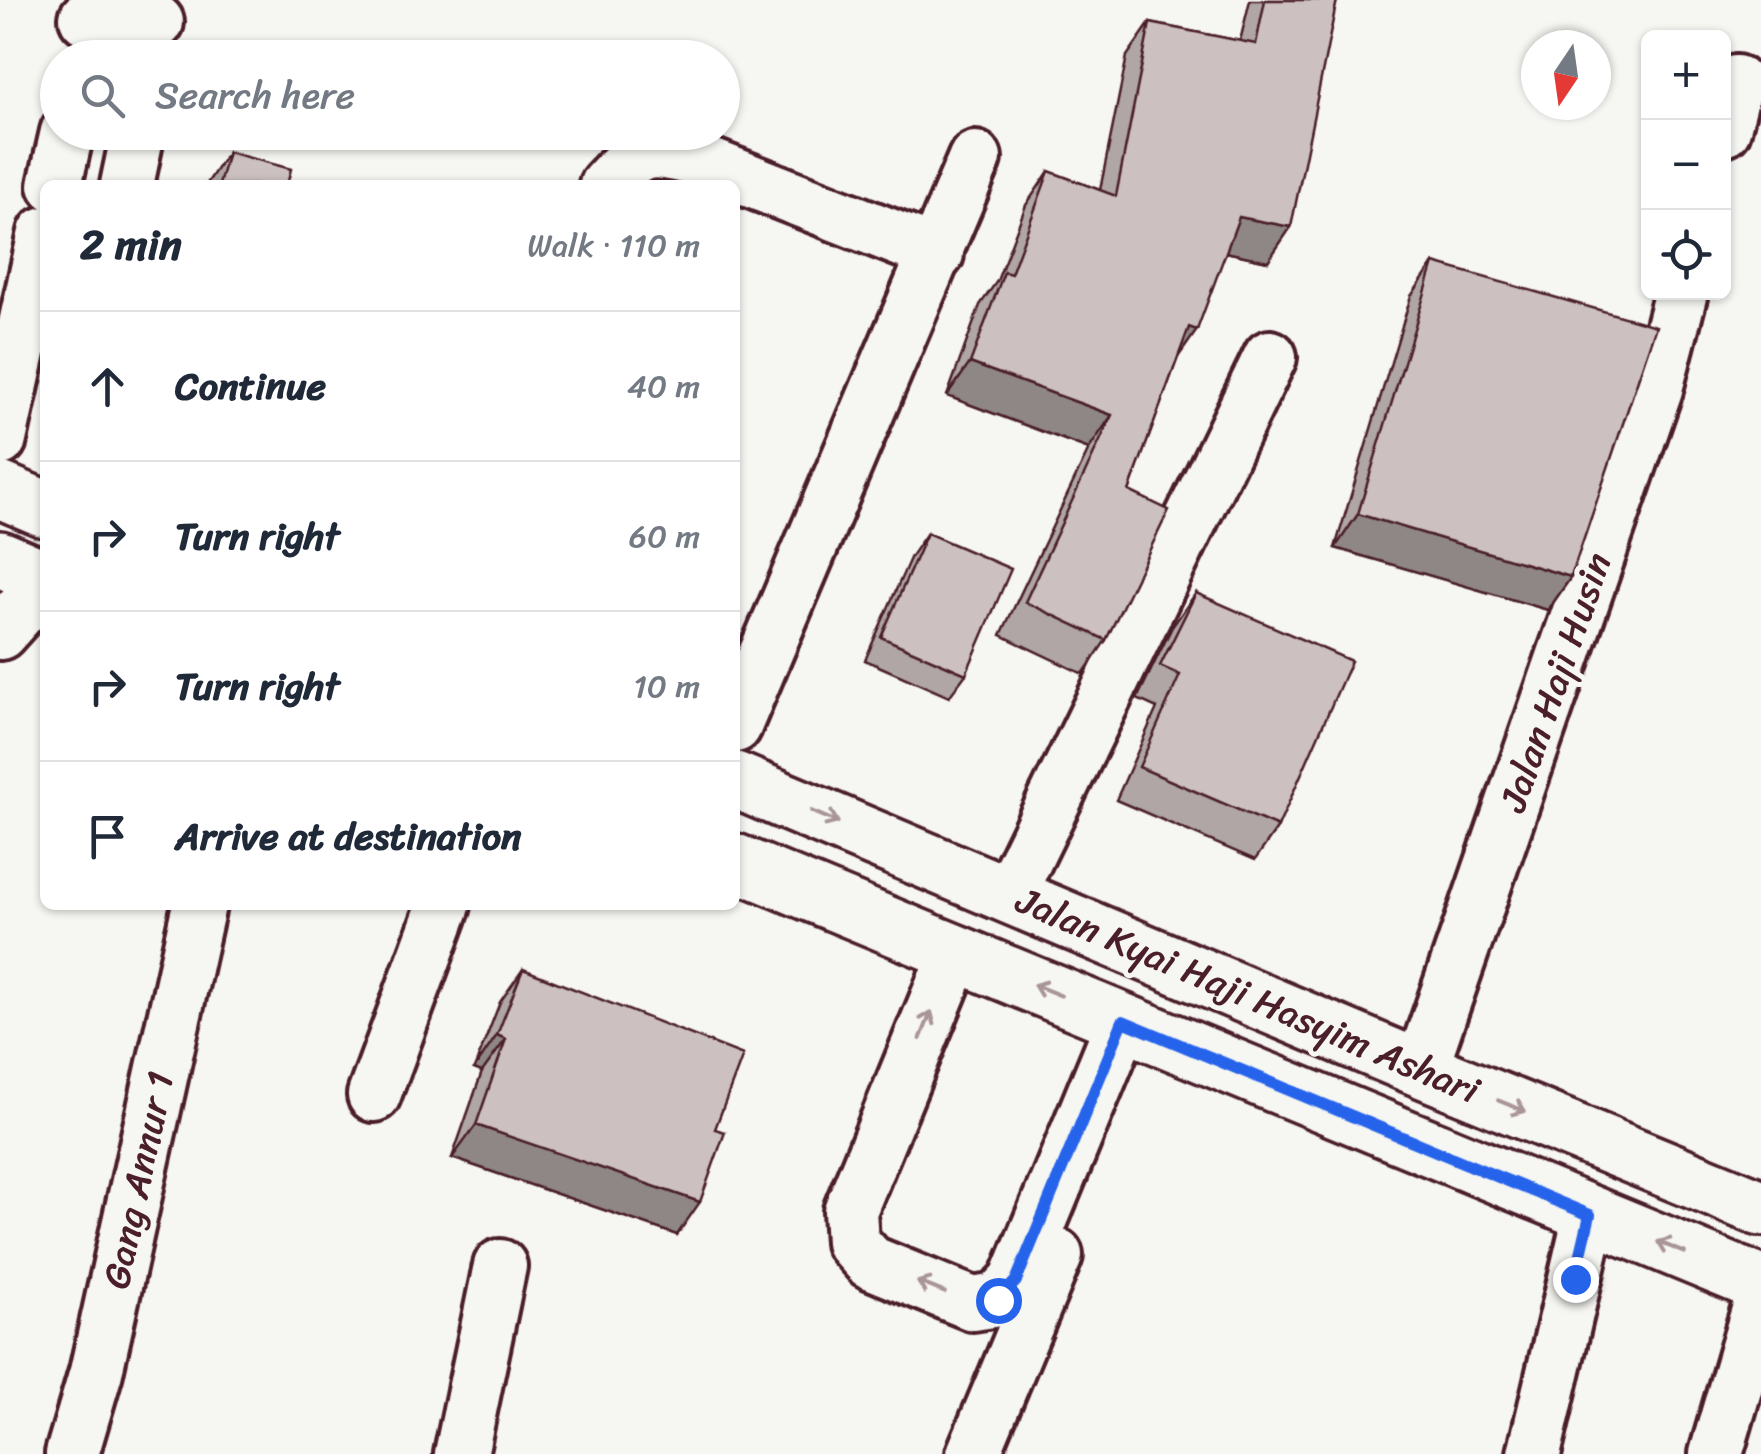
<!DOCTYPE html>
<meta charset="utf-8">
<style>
:root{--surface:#fff;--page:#f6f6f7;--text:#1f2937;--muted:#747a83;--line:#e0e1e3}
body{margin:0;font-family:Sriracha,sans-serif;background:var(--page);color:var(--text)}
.controls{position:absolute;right:30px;top:30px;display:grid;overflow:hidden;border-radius:15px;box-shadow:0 2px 8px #0004}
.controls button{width:90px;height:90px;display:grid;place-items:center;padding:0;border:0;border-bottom:2px solid var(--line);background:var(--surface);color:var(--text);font:50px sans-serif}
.compass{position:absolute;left:1521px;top:30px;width:90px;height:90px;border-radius:50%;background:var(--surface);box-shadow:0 2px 8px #0004;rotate:193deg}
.stop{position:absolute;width:30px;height:30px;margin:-22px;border:8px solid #2563eb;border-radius:50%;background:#fff}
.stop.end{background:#2563eb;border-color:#fff;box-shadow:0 2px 10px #0008}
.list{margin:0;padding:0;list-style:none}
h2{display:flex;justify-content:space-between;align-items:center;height:130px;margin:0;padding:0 40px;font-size:42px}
h2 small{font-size:32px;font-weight:400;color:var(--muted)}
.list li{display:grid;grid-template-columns:65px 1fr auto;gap:30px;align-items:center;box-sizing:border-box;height:150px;padding:0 40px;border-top:2px solid var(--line)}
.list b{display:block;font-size:38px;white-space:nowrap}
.list em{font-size:32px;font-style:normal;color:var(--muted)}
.icon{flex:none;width:55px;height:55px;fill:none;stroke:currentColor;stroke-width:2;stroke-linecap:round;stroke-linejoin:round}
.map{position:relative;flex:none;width:1761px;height:1454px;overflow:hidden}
.search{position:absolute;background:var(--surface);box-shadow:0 2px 8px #0004;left:40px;top:40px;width:700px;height:110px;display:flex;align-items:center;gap:25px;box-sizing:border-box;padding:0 35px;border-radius:55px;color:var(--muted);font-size:38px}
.panel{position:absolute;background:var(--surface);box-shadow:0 2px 8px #0004;left:40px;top:180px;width:700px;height:730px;border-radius:15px}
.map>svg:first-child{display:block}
</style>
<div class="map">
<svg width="1761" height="1454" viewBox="0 0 1761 1454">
<rect width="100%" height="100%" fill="#f6f6f2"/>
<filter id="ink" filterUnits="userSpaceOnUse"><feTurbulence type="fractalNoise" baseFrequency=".01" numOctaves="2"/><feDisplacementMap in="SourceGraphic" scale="20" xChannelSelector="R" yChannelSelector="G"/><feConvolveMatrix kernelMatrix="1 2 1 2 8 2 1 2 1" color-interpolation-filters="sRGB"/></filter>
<g filter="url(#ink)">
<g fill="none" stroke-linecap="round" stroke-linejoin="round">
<g stroke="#4a1f2b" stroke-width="60">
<g id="minor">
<polyline points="86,18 157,22"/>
<polyline points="1724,129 1736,82"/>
<polyline points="55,185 67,132"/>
<polyline points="127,185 138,132"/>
<path d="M606,185C641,147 645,148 695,159L937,254"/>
<polyline points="0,439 45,233"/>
<polyline points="0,633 45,583"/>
<polyline points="735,726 975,158"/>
<polyline points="1009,894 1270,357"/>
<polyline points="956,952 850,1211 852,1242 870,1262 973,1304 998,1300 1016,1281 1123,1021"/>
<polyline points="1421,1069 1656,389 1681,292"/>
<polyline points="374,1095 444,905"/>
<polyline points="72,1454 96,1372 199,905"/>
<polyline points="461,1454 500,1266"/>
<polyline points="973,1454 1056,1255"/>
<polyline points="1534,1454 1590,1215"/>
<polyline points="1716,1454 1761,1300"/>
</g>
</g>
<g stroke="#4a1f2b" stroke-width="62">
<g id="major">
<polyline points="0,490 45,509"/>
<polyline points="0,559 45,578"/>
<polyline points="735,780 1421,1069 1761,1208"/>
<polyline points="735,862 1761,1284"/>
</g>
</g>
<use href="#minor" stroke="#f6f6f2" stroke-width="52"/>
<use href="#major" stroke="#f6f6f2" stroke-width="55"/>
</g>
<g fill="#afa6a5" stroke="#4a1f2b" stroke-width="2.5">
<polygon points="1250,0 1337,0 1268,261 1226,252 1178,357 1129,491 1106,640 1083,674 1001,635 1089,449 947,396 980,305 997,281 1026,205 1049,171 1100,190 1127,56 1150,23 1240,41"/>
<polygon points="228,152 287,185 206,185"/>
<polygon points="1434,263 1571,577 1548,610 1335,548 1411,296"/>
<polygon points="927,533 966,674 949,697 865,660 911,556"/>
<polygon points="1196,593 1278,827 1255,860 1116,800 1157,708 1137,699 1172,627"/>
<polygon points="523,969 715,1129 677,1235 452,1158 482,1072 474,1069 500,1002"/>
</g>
<g fill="#8f8786" stroke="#4a1f2b" stroke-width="2.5">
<polygon points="1239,217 1291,227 1268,261 1216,250"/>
<polygon points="1189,327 1197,330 1174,363"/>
<polygon points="970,363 1112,415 1089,449 947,396"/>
<polygon points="1358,514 1571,577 1548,610 1335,548"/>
<polygon points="497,1035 506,1039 482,1072 474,1069"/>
<polygon points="476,1125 700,1202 677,1235 452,1158"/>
</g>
<g fill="#ccc1c0" stroke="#4a1f2b" stroke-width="2.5">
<polygon points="1265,0 1337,0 1291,227 1239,217 1197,330 1189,327 1129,491 1169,510 1106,640 1025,602 1112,415 970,363 1004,272 1011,274 1049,171 1116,196 1150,23 1256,44"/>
<polygon points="228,152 291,169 287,185 219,185"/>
<polygon points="1434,263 1656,326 1571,577 1358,514"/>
<polygon points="927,533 1011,569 966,674 881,637"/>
<polygon points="1196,593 1351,661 1278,827 1139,767 1180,675 1160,666"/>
<polygon points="523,969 743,1055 715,1129 725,1132 700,1202 476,1125 506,1039 497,1035"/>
</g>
<defs><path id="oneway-shaft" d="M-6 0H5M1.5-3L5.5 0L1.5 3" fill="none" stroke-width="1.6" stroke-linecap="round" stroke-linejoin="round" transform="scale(2.5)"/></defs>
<g stroke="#a99598">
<use href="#oneway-shaft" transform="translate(825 817) rotate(23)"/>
<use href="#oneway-shaft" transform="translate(1047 990) rotate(-158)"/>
<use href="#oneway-shaft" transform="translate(926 1025) rotate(-68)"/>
<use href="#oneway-shaft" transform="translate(1512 1106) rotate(22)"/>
<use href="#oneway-shaft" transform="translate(1671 1247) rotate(-158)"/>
<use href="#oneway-shaft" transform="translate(931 1287) rotate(-158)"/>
</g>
</g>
<g fill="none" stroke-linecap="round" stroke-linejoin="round" filter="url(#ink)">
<polyline stroke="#2563eb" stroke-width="12" points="998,1300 1016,1281 1123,1021 1590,1215 1575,1279"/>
</g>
<g text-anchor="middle" stroke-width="10" stroke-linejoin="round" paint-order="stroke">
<g font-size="38" fill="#4a1f2b" stroke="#f6f6f2">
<text transform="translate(1555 682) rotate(-71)" y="13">Jalan Haji Husin</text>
<text transform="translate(1248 995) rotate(23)" y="13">Jalan Kyai Haji Hasyim Ashari</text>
<text transform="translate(138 1180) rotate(-78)" y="13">Gang Annur 1</text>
</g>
</g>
</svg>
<div class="controls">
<button>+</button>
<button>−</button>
<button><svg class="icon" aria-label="locate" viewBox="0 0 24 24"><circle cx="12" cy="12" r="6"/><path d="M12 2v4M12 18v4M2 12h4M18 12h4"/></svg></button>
</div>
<svg class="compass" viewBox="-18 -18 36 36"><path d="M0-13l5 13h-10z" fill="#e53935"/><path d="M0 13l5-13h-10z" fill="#747a83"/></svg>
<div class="stop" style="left:998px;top:1300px"></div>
<div class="stop end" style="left:1575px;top:1279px"></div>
<div class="search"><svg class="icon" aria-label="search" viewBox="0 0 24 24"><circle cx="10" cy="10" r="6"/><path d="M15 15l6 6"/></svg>Search here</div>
<section class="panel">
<h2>2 min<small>Walk · 110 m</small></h2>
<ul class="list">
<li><svg class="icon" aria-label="ahead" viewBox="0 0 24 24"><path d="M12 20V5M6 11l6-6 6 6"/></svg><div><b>Continue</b></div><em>40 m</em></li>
<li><svg class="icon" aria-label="right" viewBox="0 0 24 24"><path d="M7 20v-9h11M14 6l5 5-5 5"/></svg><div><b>Turn right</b></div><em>60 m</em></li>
<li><svg class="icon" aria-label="right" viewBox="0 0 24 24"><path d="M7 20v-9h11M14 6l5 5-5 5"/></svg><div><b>Turn right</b></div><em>10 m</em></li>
<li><svg class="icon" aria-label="arrive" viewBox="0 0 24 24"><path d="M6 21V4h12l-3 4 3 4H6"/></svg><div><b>Arrive at destination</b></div></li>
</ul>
</section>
</div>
